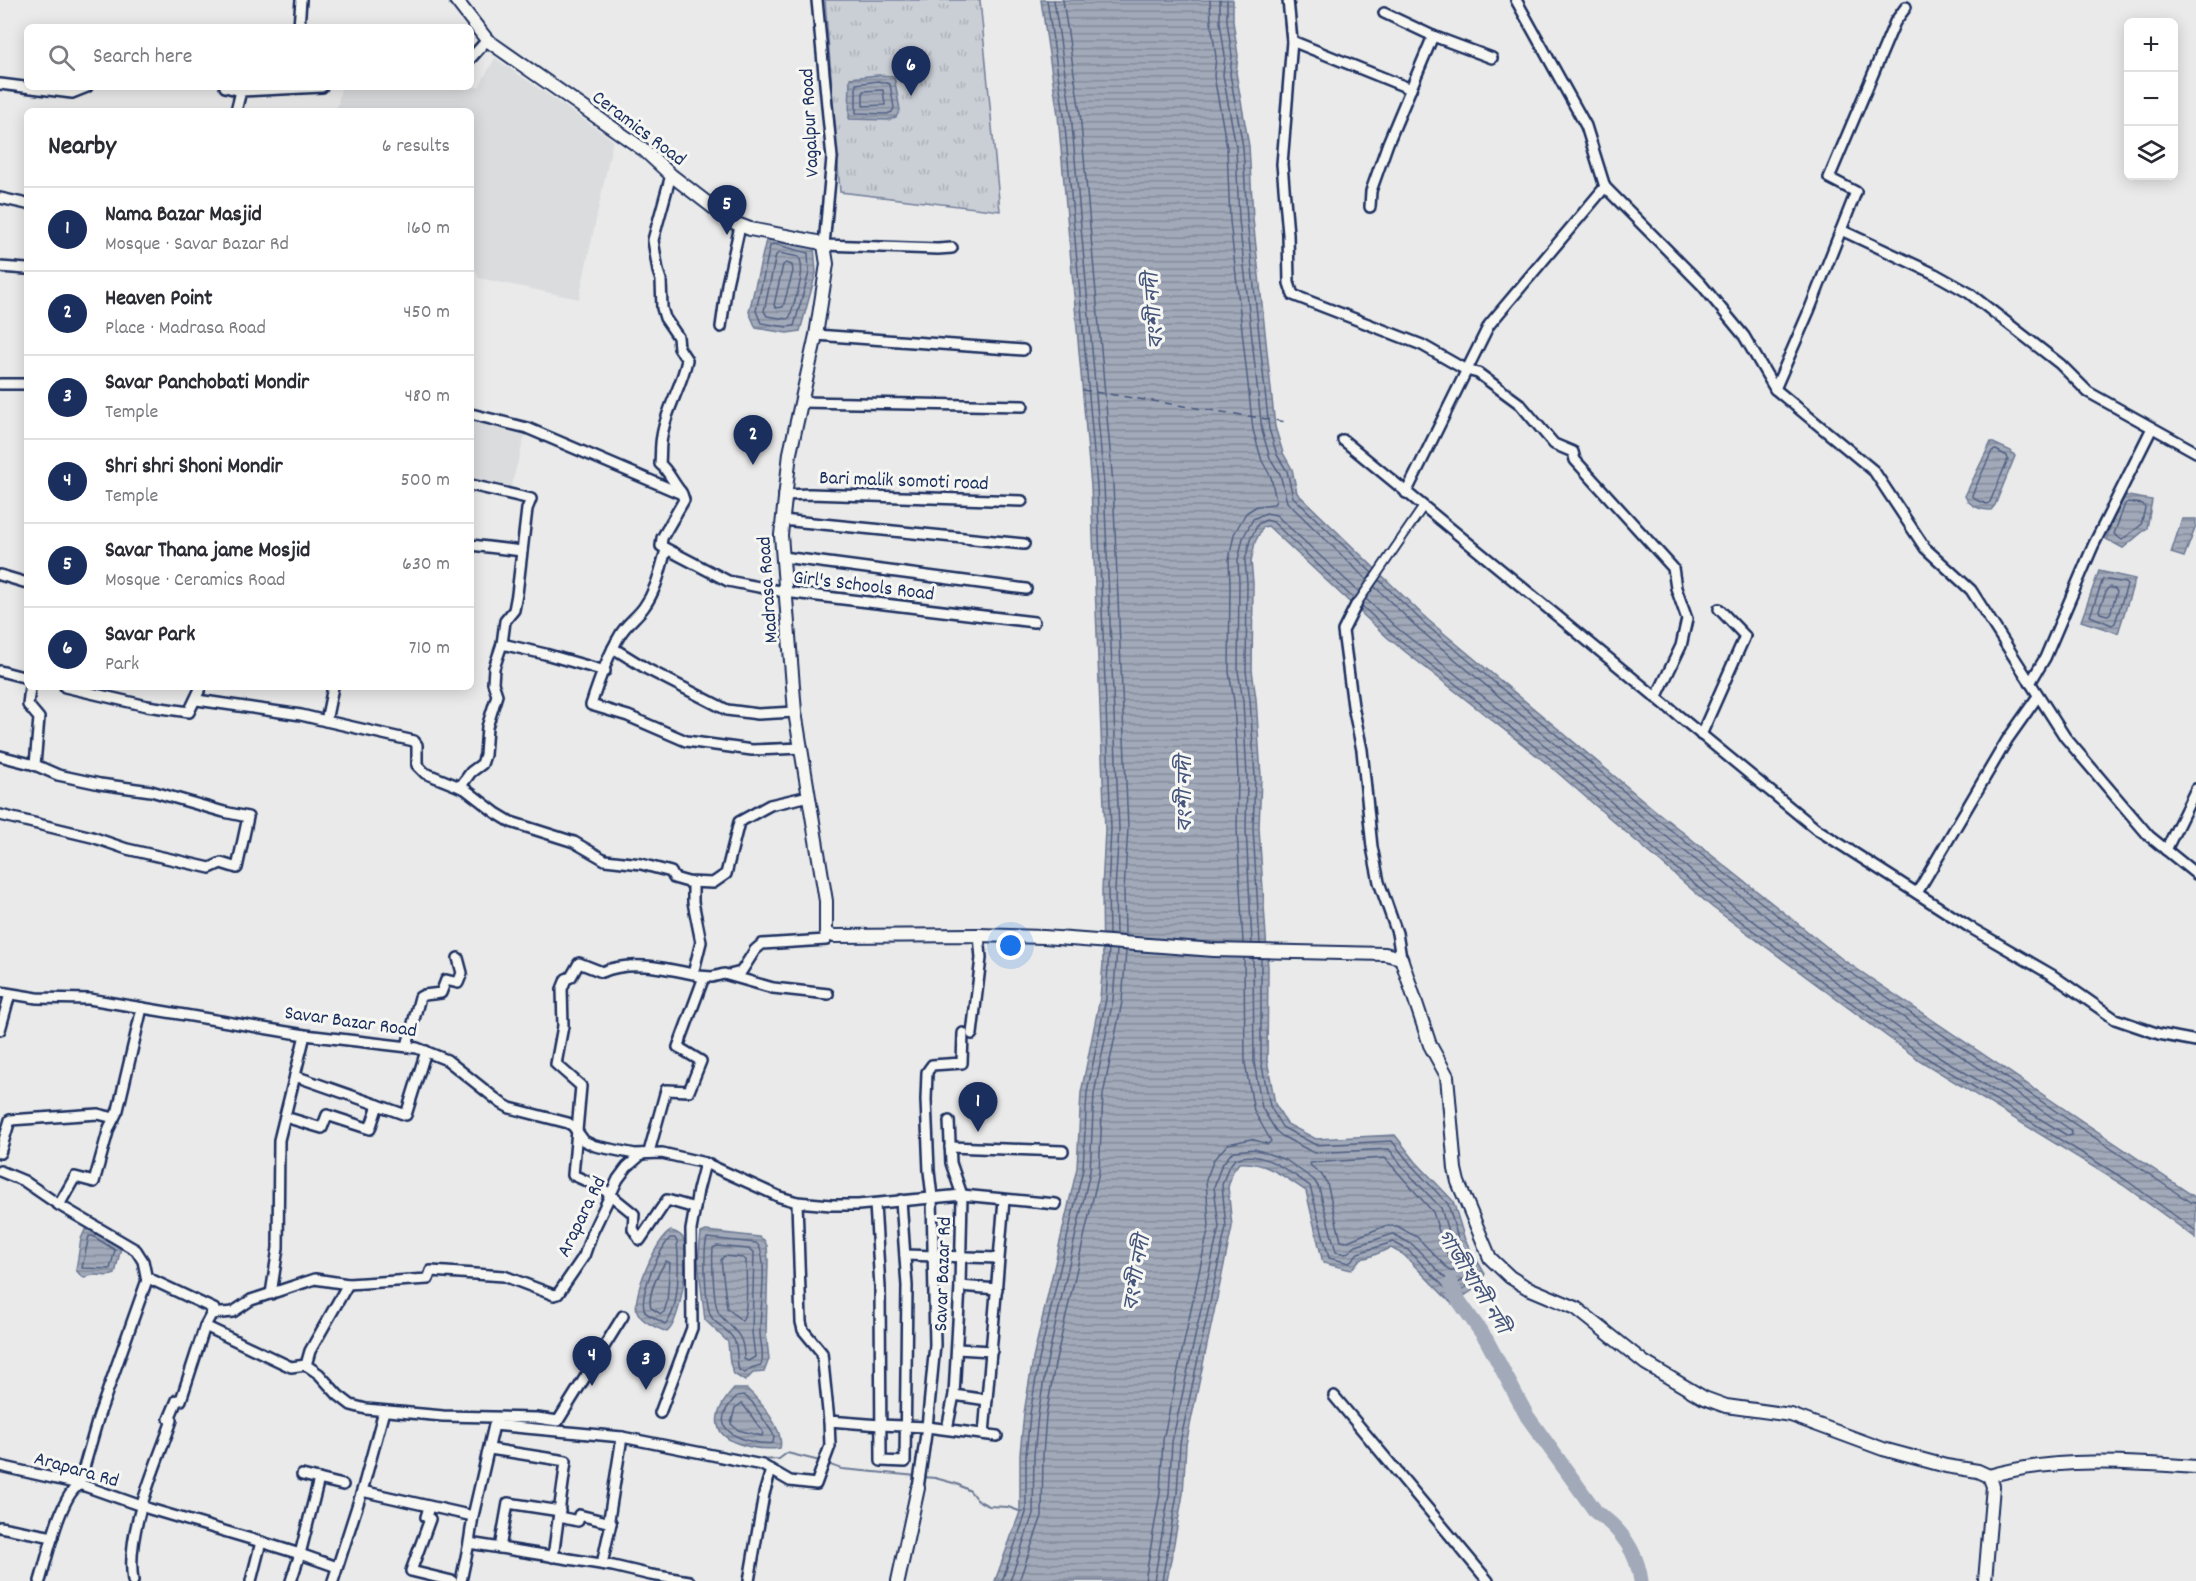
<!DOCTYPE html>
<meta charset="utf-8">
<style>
:root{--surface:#fff;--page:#f7f7f7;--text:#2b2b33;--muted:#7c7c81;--line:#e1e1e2;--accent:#1b2f5e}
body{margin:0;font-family:Dekko,"Noto Sans Bengali",sans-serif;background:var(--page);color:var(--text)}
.controls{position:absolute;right:18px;top:18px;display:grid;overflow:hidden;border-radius:9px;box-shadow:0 3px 15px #0003}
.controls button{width:54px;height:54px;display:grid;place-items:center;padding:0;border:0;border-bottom:2px solid var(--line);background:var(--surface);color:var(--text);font:30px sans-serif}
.you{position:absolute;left:1011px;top:946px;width:21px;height:21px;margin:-15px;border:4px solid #fff;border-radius:50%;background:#1a73e8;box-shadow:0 0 0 9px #1a73e833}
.badge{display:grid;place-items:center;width:39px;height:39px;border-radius:50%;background:var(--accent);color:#fff;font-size:20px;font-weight:700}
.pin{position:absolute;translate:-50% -50px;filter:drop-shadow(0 2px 3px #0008)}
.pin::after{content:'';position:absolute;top:32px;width:21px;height:18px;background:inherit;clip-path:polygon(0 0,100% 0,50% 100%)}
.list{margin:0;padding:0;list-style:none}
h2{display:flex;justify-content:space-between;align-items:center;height:78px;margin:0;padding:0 24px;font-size:26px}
h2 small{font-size:20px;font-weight:400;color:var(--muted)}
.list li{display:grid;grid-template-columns:39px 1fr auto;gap:18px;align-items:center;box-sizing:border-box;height:84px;padding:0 24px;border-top:2px solid var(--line)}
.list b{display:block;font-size:22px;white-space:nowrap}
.list p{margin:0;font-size:20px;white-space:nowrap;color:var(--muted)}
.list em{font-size:20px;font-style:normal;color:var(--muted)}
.icon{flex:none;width:33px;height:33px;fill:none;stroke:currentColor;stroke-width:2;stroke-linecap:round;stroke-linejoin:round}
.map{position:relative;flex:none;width:2196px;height:1581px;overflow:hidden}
.search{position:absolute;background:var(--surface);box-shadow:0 3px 15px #0003;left:24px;top:24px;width:450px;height:66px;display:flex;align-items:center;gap:15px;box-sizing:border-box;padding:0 21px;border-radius:9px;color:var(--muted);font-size:22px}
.panel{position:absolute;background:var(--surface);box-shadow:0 3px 15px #0003;left:24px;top:108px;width:450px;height:582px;border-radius:9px}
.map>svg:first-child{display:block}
</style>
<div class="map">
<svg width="2196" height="1581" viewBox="0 0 2196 1581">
<defs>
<pattern id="park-tufts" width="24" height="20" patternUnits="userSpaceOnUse" patternTransform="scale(1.5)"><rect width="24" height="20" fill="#caced5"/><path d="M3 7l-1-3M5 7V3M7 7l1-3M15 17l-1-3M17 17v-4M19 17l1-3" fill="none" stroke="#adb1b9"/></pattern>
<pattern id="water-rules" width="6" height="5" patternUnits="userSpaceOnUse" patternTransform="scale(1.5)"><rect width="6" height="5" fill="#a2aaba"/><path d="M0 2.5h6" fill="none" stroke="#838b9a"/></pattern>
</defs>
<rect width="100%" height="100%" fill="#e9eae9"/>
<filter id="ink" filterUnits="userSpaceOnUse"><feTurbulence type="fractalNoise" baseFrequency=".0167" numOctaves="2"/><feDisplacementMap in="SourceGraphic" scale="12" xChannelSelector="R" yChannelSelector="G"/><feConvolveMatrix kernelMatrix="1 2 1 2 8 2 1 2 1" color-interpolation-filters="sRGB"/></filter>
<g filter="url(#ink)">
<g fill="#dadcde">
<polygon points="495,58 613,140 579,299 479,278 471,257 471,111 337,111 341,87 479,87"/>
<polygon points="471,414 527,428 508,498 471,493"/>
</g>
<polygon fill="url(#park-tufts)" stroke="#727e9a" stroke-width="1.5" points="825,0 980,0 1000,211 840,192"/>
<g fill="url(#water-rules)" stroke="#6c7995" stroke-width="1.5">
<path d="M1041,0H1233V21L1238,56L1236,73L1249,146L1253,219L1275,427L1283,453L1292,469L1297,493L1428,620L1656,811L1842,959L2196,1198V1238L2123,1185L1919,1060L1712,907L1550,766L1388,638L1268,526L1263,527L1255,542L1251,561L1253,583L1252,670L1256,699L1261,777L1259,828L1268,968L1267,1060L1275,1104L1287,1124L1316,1139L1395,1135L1416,1162L1453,1201L1465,1240L1485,1274L1476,1288L1452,1304L1404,1255L1391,1248L1369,1257L1360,1259L1351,1270L1323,1263L1306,1191C1285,1177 1265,1161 1239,1163L1233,1171L1228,1187L1232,1227L1186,1444L1183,1494L1167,1581H995L1020,1512V1454L1024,1413L1033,1359L1077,1168L1081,1093L1100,998L1103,964L1102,890L1105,830L1091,486L1058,115Z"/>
<polygon points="878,75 894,76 900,110 896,117 888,120 849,119 850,78"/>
<polygon points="767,236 814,246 816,273 800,331 787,333 756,328 749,312"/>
<path d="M1991,442L2011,451L2015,456L1995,505L1991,510C1981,510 1969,506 1965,496Z"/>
<polygon points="2122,495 2152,500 2147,528 2123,548 2106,539"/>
<polygon points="2182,519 2196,519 2196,526 2184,557 2171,553"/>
<polygon points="2099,571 2135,579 2118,633 2081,621"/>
<path d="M85,1230H95L121,1247L115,1274C105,1279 95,1271 85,1278L82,1277L76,1270L81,1239Z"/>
<path d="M671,1231C676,1232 680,1234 683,1238C690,1254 681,1322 667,1332C657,1328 641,1322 637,1311C632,1295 657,1237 671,1231Z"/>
<polygon points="706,1231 759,1237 764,1240 767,1246 768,1261 766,1333 769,1359 764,1372 753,1373 745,1381 734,1374 730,1363 728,1342 705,1320 698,1261 701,1233"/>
<path d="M734,1389H747C759,1400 785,1430 780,1448C766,1450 756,1449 743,1445C708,1435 713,1412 734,1389Z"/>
</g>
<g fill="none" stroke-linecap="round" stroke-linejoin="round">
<g stroke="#516083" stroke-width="1.5">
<polyline points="1047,0 1064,115 1097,486 1111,829 1108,890 1109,934"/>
<polyline points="1054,0 1071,114 1104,485 1119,829 1115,890 1116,935"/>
<polyline points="1063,0 1080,113 1113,484 1128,828 1124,891 1125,936"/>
<polyline points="1210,0 1211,22 1216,57 1214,76 1227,148 1230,221 1253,430 1262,461 1271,477 1276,501 1274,504 1257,506 1246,513 1234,534 1229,560 1230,584 1229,672 1234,701 1238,777 1237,829 1243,943"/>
<polyline points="1220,0 1220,22 1225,56 1223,75 1236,147 1239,220 1262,431 1270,458 1280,474 1287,502 1367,580"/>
<polyline points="1227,0 1227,21 1232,56 1230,74 1243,147 1247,220 1269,429 1277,455 1287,471 1293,497 1372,573"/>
<polygon points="878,81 890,84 894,108 892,112 887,114 856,113 856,84"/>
<polygon points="883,90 885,105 863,106 863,91"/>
<polygon points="774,244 808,253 809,273 794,326 787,327 761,323 756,311 770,246"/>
<path d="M779,253L799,257C807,273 794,300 790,317L787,319L767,316L764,311L776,255Z"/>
<polygon points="786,263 792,265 793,271 783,307 776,308 774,305 783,265"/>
<polygon points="1996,450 2007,456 2008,459 1990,502 1987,504 1976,500 1972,495 1992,451"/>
<polygon points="2128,502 2143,504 2145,508 2141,525 2122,540 2114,534 2125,504"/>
<polygon points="2103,579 2125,583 2127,585 2115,623 2112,625 2090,616"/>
<polyline points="1379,580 1425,624 1652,815 1838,964 2190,1202 2196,1203"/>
<polygon points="2110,587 2115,589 2117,592 2110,614 2107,615 2100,613 2099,610 2107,589"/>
<polyline points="1366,599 1397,628 1558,756 1721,897 1927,1049 2068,1136 2072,1135 2071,1130 1833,970 1647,821 1420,630 1375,587"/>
<polyline points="1362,606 1392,634 1553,761 1716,903 1922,1055 2126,1180 2196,1231"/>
<polyline points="1252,943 1246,829 1247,777 1243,701 1238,671 1239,583 1238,560 1243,538 1253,519 1266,513 1276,515 1359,592"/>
<polyline points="1260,944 1253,829 1255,777 1250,700 1246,671 1247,583 1245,561 1250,540 1258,524 1266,520 1273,522 1354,599"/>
<polygon points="1385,1158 1433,1212 1444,1248 1455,1268 1454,1271 1450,1271 1417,1237 1397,1226 1385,1226 1345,1242 1341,1241 1327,1183 1321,1174 1311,1166 1310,1163"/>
<polygon points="89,1236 93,1236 115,1250 110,1269 82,1268"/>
<path d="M670,1238H675L677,1242C679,1261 680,1312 665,1324L646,1313C636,1299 659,1250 670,1238Z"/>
<path d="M707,1238L756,1243C770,1253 759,1314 760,1332C760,1344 765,1355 761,1365L751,1368L745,1373L739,1370C736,1361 738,1351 735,1342C731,1331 719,1327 712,1318C705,1309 703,1250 707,1238Z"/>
<path d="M717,1246L748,1249L754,1252L752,1332L755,1357L748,1361L744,1359C744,1333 735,1332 720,1315C713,1307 712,1260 713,1248Z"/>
<path d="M724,1256L743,1258L746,1260C746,1275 749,1310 742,1321L727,1308L721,1260Z"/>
<path d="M666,1261L670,1263L667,1302L664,1312L661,1314L651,1308C647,1294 659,1272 666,1261Z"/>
<path d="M744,1395L752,1402L772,1432L774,1436L773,1443C763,1445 755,1442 746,1440C718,1431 717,1416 737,1396Z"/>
<polygon points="742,1403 763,1432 762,1436 738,1430 731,1424 735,1408"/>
<polyline points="1002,1581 1026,1513 1026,1455 1030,1414 1039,1360 1083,1169 1087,1093 1106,999 1109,949"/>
<polyline points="1010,1581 1033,1514 1034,1455 1038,1415 1047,1362 1090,1171 1094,1094 1113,1000 1117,950"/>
<polyline points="1019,1581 1042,1516 1043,1455 1046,1416 1055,1364 1099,1172 1103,1095 1122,1002 1126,951"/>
<polyline points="1145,1581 1160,1493 1163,1440 1209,1226 1206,1180 1214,1159 1228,1144 1251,1139 1268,1144 1271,1141 1254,1111 1245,1063 1244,958"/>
<polyline points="1154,1581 1169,1494 1172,1442 1219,1227 1214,1187 1221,1166 1233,1151 1255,1149 1286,1160 1314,1180 1319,1188 1336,1252 1346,1254 1356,1246 1393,1234 1413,1245 1453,1286 1465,1279 1468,1274 1452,1245 1441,1208 1406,1171 1389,1149 1314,1153 1282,1136 1276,1131 1262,1108 1254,1062 1253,958"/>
<path d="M1162,1581L1177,1494L1180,1443L1226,1227L1222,1185L1228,1168L1235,1159C1261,1148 1290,1172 1310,1186L1329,1258L1349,1263L1358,1253L1393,1242L1408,1250L1453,1296L1471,1284L1477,1274L1459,1242L1448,1204L1412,1166L1392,1141L1316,1145L1282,1127L1270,1106L1261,1061V959"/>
</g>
<g stroke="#6c7995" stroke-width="2">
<polyline points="520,1422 589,1429"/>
<polyline points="760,1460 779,1459 787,1453 820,1461"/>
<polyline points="825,1463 842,1469 917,1476"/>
<polyline points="923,1477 935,1478 957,1484 970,1491 977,1500 989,1506 1008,1507 1022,1512"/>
</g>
<path stroke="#a2aaba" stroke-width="15" d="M1451,1284L1459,1301L1486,1339L1527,1416L1596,1512C1621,1529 1637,1551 1641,1581"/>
<polyline stroke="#44547a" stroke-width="1.5" stroke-dasharray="8 6" stroke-linecap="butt" points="1082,390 1286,422"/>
<g stroke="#1b2f5e" stroke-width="11">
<polyline id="pedestrian" points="1356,605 1423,507"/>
</g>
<g stroke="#1b2f5e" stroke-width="14">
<g id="minor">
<polyline points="817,0 832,158 824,245 938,249 952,248"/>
<polyline points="1288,0 1292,41 1282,164 1288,234 1289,283 1293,295 1422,345 1466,370 1478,373 1520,404 1554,444 1573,452 1575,460 1673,568 1676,588 1687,619 1681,646 1656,698"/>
<polyline points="1516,0 1586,126 1605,187 1701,284 1744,336 1775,389 1874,471 1925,548 1971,590 2065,737 2149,836 2196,874"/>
<polyline points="1384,13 1433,36 1492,58"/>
<polyline points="299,27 301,0"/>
<polyline points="1292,41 1411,89"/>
<polyline points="471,58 487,40"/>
<polyline points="0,84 72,93 87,87"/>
<polyline points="225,87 241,91"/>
<polyline points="236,111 241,91 322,87"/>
<path d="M671,175L653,240L658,271L661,280L662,308L665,318L678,337L679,348L687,360C682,386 666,409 662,436C660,445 661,454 660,464C668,470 673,483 681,492"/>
<polyline points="0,198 27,204"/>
<polyline points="1370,207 1371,191 1388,143 1433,36"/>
<polyline points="1841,230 1935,274 1969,293 2060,364 2088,392 2196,452"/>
<polyline points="0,267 27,269"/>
<polyline points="721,327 727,284 740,226"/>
<polyline points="816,335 1023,350"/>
<polyline points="0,384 27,384"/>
<polyline points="1775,389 1809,311 1856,192 1829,178 1895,22 1906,7"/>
<polyline points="801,402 1023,406"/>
<polyline points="471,414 527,428 682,494 684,500 662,538 661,546 728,581 785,592 1034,622"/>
<polyline points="1343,440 1815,828 1971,928 2052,975 2115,1019 2159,1034 2196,1041"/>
<polyline points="471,485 531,499 527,509 517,594 514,610 505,621 502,644"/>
<polyline points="1406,493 1489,325 1605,187"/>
<polyline points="784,495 810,494 1022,501"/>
<polyline points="782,520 1024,544"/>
<polyline points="471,545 522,551"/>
<path d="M666,550C660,570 657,589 644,607C637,617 626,624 620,635C608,655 598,683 591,705L628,716L686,741L752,750L802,748"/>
<polyline points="783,557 1026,589"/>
<polyline points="0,575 27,583"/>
<polyline points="1356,605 1343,631 1353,706 1362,750 1372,847 1379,882 1397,933 1401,958"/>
<polyline points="613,648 647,669 727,710 758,714 795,712"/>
<polyline points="0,671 27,678"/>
<polyline points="2030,683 2045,658 2093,546 2152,428"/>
<polyline points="65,687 147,706 189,712 201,687"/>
<polyline points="333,687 326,721 414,741 417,745 417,765 425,773 465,789 496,813 511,822 574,842 605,860 641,864 671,872 674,878 688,882 713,883 726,874 739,822 770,805 809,796"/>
<polyline points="197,700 301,715 326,721"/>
<polyline points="1701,735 1745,636 1719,609"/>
<polyline points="0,756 35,765"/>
<polyline points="460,787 471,772 482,764 485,755 487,727 497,695 493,683 494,668 502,644 545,654 605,671"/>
<polyline points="0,815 92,837 127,849 210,868 221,863 237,868 248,817 224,812 151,791 100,784 58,775 35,765 39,718 28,705 30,687"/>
<polyline points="2166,850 2196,789"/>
<path d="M693,883V902L701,942L693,974C664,968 630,960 602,972L579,963L571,977L566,979L562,989L563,1026L556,1064L581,1086L573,1175L602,1188L634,1214L633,1229L640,1240L667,1200L695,1208"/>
<polyline points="1917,893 2007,740 2038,696"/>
<polyline points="729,975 741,972 755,950 762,944 826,940"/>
<polyline points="698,976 712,977 724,974 773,988 828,994"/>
<polyline points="0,992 37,998 89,999 305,1035 417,1048 447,1060 501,1103 510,1108 568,1123 573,1126 584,1141 595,1146 635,1154 662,1153 705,1163 780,1197 797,1202 831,1205 858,1205 962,1195 1056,1204"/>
<polyline points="0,1030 10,994"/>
<polyline points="972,1034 981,958 979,935"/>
<polyline points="407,1046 420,997 424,995 441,993 446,980 458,983 462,973 458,958"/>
<polyline points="295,1076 378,1105"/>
<polyline points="285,1117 322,1128 327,1115 370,1129 378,1105 406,1115 426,1051"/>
<polyline points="950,1147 1063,1151"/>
<polyline points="649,1152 666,1090 689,1091 701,1061 678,1047 704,977"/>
<polyline points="0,1153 10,1120 98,1114 114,1118"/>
<path d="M0,1171L24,1181L59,1205L136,1250L143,1261L147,1280L99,1415L79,1485C60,1496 47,1559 40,1581"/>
<polyline points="797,1202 801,1322 803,1330 822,1353 829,1421 880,1425 927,1427 997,1436"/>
<polyline points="875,1204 880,1287 881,1461 905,1462 907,1286 901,1200"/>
<polyline points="59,1205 75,1177 94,1182 109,1128 118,1110 142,1008"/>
<polyline points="905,1255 998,1258"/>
<polyline points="348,1284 310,1351 306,1365 319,1374 338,1395 351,1405 366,1409 443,1416 537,1418 558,1421 623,1316"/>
<polyline points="960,1286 997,1289"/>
<polyline points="271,1294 278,1248 279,1140 305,1035"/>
<polyline points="211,1314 233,1312 251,1300 315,1279 348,1284 428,1279 431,1271 504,1276 554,1295 558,1294 584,1256 592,1233 618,1179 627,1167 642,1154"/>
<polyline points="205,1326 291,1367 306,1365"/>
<polyline points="957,1349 992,1351"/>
<polyline points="954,1395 987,1400"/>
<polyline points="1334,1396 1488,1581"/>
<polyline points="384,1411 362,1491 473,1516 469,1543 613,1566 651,1575 689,1581"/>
<polyline points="660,1413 692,1328 691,1230 698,1190 705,1163"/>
<polyline points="947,1429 954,1395 960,1286 962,1195 951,1163 949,1121"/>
<polyline points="984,1434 1004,1200"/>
<polyline points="490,1449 566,1461 553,1557"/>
<polyline points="0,1466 79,1484 150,1509 261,1542"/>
<polyline points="302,1475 343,1485"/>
<polyline points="918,1488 927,1427 935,1345 932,1197 929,1171 926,1100 927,1072 932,1065 962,1063 963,1033"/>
<polyline points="429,1507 426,1517 430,1519 411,1571 452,1581"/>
<polyline points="473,1516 494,1425 622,1437 762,1465 771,1470"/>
<polyline points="559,1517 578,1521 579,1515 611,1523"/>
<polyline points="0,1527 53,1537"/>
<polyline points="500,1548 508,1503 560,1511"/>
<polyline points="602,1564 611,1523 609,1519 622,1437"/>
<path d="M133,1581C125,1531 156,1467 172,1420L169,1419L177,1400H181L205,1326L214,1309L146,1277"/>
<polyline points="251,1581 261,1542 300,1554 319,1479"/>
<polyline points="291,1581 300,1554 337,1567"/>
<polyline points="333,1581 362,1491"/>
<polyline points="461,1581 469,1543"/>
<polyline points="749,1581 764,1494 771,1470 790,1481 816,1484 830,1446 829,1421"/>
</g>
</g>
<g stroke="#1b2f5e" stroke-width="16">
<g id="tertiary">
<polyline points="456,0 487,40 644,150 671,175 732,222 750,229 817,242 824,245 827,264 816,335 790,453 781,535 795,712 826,901 826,933 834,936 979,935 1044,937 1214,950 1385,954 1401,958 1430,1045 1447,1076 1455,1169 1458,1182 1490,1258 1510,1277 1526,1287 1576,1308 1645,1363 1704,1398 1726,1406 1791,1415 1883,1449 1946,1466 1978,1471 1989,1476 1993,1486 1985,1581"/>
<path d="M1989,1476C2054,1457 2130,1462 2196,1467"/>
<polyline points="898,1581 918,1488"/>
</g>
</g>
<use href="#pedestrian" stroke="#f6f6f2" stroke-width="7"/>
<use href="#minor" stroke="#f6f6f2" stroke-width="9"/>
<use href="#tertiary" stroke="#f6f6f2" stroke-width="12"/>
</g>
</g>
<g text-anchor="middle" stroke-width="6" stroke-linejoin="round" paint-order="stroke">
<g font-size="20" fill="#1b2f5e" stroke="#f6f6f2">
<text transform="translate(808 123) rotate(-93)" y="7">Vagalpur Road</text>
<text transform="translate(640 127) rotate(37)" y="7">Ceramics Road</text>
<text transform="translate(904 479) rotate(2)" y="7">Bari malik somoti road</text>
<text transform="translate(864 584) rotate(7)" y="7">Girl's Schools Road</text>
<text transform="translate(766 590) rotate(-94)" y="7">Madrasa Road</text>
<text transform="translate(351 1020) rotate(8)" y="7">Savar Bazar Road</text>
<text transform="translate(580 1216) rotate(-64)" y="7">Arapara Rd</text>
<text transform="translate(941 1274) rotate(-88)" y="7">Savar Bazar Rd</text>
<text transform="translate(77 1468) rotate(16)" y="7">Arapara Rd</text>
</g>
<g font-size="21" font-style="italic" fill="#44547a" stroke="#f6f6f2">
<text transform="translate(1153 311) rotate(-94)" y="7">বংশী নদী</text>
<text transform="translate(1184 794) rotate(-90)" y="7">বংশী নদী</text>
<text transform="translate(1136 1273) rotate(-80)" y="7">বংশী নদী</text>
<text transform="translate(1474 1281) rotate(58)" y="7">গাজীখালী নদী</text>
</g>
</g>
</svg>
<div class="controls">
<button>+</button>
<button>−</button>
<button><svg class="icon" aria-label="layers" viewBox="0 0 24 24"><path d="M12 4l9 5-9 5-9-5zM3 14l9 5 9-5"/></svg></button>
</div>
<div class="you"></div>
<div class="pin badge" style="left:978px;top:1132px">1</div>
<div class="pin badge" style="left:753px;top:465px">2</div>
<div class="pin badge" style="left:646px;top:1390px">3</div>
<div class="pin badge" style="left:592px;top:1386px">4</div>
<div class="pin badge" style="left:727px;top:235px">5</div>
<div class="pin badge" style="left:911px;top:96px">6</div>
<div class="search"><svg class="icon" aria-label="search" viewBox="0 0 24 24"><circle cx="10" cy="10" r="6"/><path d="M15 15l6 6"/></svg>Search here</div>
<section class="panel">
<h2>Nearby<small>6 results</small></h2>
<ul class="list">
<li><span class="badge">1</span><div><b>Nama Bazar Masjid</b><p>Mosque · Savar Bazar Rd</p></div><em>160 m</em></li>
<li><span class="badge">2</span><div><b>Heaven Point</b><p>Place · Madrasa Road</p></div><em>450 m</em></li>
<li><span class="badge">3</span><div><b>Savar Panchobati Mondir</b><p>Temple</p></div><em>480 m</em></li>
<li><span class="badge">4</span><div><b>Shri shri Shoni Mondir</b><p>Temple</p></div><em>500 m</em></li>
<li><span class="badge">5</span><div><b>Savar Thana jame Mosjid</b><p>Mosque · Ceramics Road</p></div><em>630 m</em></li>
<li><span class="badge">6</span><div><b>Savar Park</b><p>Park</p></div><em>710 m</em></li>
</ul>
</section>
</div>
